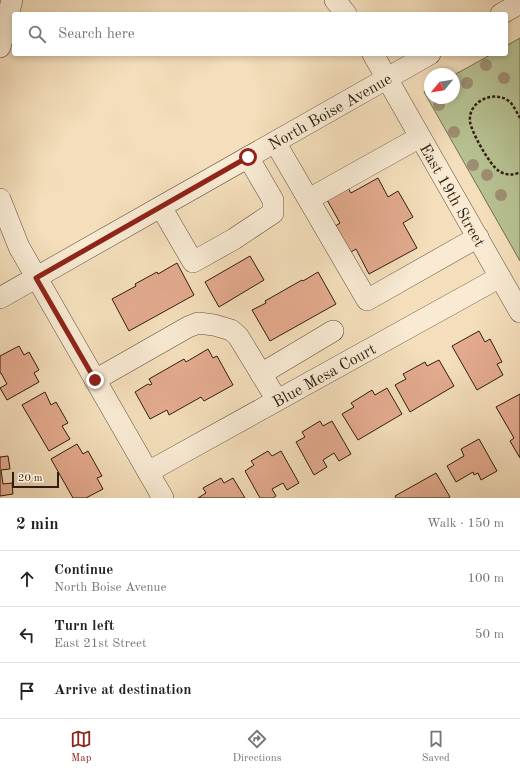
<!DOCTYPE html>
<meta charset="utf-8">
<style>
:root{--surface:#fff;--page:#f2f2f2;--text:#222;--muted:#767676;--line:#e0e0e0;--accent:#8f2418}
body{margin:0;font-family:"Old Standard TT",serif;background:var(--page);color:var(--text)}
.compass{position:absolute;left:424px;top:68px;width:36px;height:36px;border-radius:50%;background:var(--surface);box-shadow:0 2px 6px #0003;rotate:240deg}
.scale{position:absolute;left:12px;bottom:10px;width:47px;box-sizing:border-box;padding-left:4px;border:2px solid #2f1e10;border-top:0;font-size:11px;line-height:14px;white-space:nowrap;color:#2f1e10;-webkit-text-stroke:3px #f8ead3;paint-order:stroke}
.stop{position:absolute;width:12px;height:12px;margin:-9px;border:3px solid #8f2418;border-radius:50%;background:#fff}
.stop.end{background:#8f2418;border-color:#fff;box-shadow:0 1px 4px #0008}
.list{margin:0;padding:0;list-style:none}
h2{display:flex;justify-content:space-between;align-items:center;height:52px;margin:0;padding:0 16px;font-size:17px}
h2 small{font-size:13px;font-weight:400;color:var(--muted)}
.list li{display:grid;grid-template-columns:26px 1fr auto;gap:12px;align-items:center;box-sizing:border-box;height:56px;padding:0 16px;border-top:1px solid var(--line)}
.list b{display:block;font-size:15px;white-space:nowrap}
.list p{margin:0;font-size:13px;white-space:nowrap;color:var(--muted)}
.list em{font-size:13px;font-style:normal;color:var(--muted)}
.icon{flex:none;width:22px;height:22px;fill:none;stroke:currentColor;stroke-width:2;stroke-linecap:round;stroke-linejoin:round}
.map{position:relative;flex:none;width:520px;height:498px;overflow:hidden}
.search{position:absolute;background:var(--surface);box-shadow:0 2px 6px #0003;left:12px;right:12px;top:12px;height:44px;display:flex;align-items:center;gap:10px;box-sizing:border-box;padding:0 14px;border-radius:4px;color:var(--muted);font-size:15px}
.sheet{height:220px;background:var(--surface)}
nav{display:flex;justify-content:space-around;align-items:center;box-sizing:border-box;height:56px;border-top:1px solid var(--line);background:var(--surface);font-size:11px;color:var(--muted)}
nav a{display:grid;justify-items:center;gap:2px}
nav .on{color:var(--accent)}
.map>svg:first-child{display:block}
</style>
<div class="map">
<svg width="520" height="498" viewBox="0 0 520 498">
<rect width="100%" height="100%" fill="#f4debb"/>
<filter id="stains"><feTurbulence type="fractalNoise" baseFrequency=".005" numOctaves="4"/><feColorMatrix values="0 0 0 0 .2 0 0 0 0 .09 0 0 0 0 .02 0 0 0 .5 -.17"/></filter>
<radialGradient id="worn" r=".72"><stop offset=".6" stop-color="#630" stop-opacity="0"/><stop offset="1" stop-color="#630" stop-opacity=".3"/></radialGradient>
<polygon fill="#b7c293" stroke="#737052" points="520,38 520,261 424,92 430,89 430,98 454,98 454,75 492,54 506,54 506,46"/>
<g fill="#e4ab8f" stroke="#2f1e10">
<polygon points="378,178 388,197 398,191 413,217 403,223 417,248 369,274 356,249 346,255 331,229 340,223 327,200 348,188 351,193"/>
<polygon points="250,256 264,280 219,307 205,282"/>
<polygon points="177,263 194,295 129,331 112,299 136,286 135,284 157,272 158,274"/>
<polygon points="318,272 336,304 270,341 252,310 266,303 265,301 302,280 303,281"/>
<polygon points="479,331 485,342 490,339 502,362 497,364 503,375 477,390 452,346"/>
<polygon points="19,346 24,355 29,352 39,370 34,373 39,382 7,400 0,388 7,384 1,373 0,373 0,356"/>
<polygon points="208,349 213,358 217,356 233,385 204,401 201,397 169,415 167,410 150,419 135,392 148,384 150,385 152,384 149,379 184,359 186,362"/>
<polygon points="439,360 454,386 410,412 395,385 406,379 403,374 425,362 427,366"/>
<polygon points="387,388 402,414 358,440 342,414 354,407 351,403 372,390 375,395"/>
<polygon points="45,392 51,405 56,402 68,423 62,426 70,439 49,451 22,405"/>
<polygon points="520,394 520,458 510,441 514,438 496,407"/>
<polygon points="320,421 323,426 332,421 351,454 339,461 334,453 323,460 327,467 314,475 296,442 305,437 302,432"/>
<polygon points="479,439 497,471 481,480 478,473 474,475 473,472 456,482 447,466 464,456 461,449"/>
<polygon points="77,444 83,454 88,451 102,476 97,478 103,489 86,498 73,498 51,459"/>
<polygon points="268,451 272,456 281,451 299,483 287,490 283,483 272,489 276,496 273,498 260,498 245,471 254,465 251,461"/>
<polygon points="8,456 10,469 1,470 3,484 12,483 13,494 0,496 0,457"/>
<polygon points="436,473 450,497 448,498 396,498 395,496"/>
<polygon points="221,478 224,483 233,478 245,498 198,498 206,493 203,488"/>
</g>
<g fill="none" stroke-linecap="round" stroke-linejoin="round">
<g stroke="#604e3b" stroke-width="22">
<g id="minor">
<polyline points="335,0 346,14"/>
<polyline points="501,14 520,3"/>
<polyline points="0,47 12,0"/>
<path id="s1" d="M373,54L520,312"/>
<polyline points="275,142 367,300 478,237"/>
<polyline points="0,199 19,247 163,498"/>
<polyline points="309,199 420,137"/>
<polyline points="161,207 193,262 234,239 273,213 273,200 248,157"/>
<path id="s2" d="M0,298L430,54"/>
<polyline points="261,374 333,331"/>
<polyline points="95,380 188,327 198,323 214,325 231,330 238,336 277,400"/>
<path id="s3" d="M148,472L500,277"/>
</g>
</g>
<path stroke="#2f1e10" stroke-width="2.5" stroke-dasharray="3 2" stroke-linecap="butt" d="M520,118C517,113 514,106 510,102C495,89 468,101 470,121C470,130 491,167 499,171C505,175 514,176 520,172"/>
<use href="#minor" stroke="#f8ead3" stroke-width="21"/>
</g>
<g fill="#9e8f72">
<circle cx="486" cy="65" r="6"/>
<circle cx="504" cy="78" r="6"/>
<circle cx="467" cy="83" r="6"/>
<circle cx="439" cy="105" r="6"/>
<circle cx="454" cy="132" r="6"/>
<circle cx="473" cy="165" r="6"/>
<circle cx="487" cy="175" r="6"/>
<circle cx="501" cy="195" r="6"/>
</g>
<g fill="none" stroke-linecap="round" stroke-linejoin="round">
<polyline stroke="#8f2418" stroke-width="5" points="95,380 36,278 248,157"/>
</g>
<g text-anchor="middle" stroke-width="4" stroke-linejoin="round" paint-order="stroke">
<g font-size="16" fill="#2f1e10" stroke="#f8ead3">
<text dy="6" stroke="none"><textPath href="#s2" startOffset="379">North Boise Avenue</textPath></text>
<text dy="6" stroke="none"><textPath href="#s1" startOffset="162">East 19th Street</textPath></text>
<text dy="6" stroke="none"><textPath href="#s3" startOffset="201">Blue Mesa Court</textPath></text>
</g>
</g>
<rect width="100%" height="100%" filter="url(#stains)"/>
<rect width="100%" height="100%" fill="url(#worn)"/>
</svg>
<svg class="compass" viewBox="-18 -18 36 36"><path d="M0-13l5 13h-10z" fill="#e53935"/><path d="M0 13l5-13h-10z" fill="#767676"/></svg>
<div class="scale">20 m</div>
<div class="stop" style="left:248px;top:157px"></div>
<div class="stop end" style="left:95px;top:380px"></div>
<div class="search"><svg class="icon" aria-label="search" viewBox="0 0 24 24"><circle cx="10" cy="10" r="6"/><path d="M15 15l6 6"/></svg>Search here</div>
</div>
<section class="sheet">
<h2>2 min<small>Walk · 150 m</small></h2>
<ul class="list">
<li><svg class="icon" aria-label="ahead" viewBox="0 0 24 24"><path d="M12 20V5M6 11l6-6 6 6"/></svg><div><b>Continue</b><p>North Boise Avenue</p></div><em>100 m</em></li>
<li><svg class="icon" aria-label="left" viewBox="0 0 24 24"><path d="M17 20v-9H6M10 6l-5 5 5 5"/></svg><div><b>Turn left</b><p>East 21st Street</p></div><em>50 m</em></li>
<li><svg class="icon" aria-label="arrive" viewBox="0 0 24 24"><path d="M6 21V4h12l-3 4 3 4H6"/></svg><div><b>Arrive at destination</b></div></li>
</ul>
</section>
<nav>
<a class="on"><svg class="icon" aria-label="map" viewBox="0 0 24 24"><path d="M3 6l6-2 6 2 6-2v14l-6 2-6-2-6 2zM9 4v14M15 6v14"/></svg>Map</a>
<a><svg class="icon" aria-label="directions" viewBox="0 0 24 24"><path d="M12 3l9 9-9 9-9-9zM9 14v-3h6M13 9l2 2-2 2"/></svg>Directions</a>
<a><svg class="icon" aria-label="saved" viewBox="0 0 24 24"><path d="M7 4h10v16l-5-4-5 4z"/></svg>Saved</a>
</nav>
